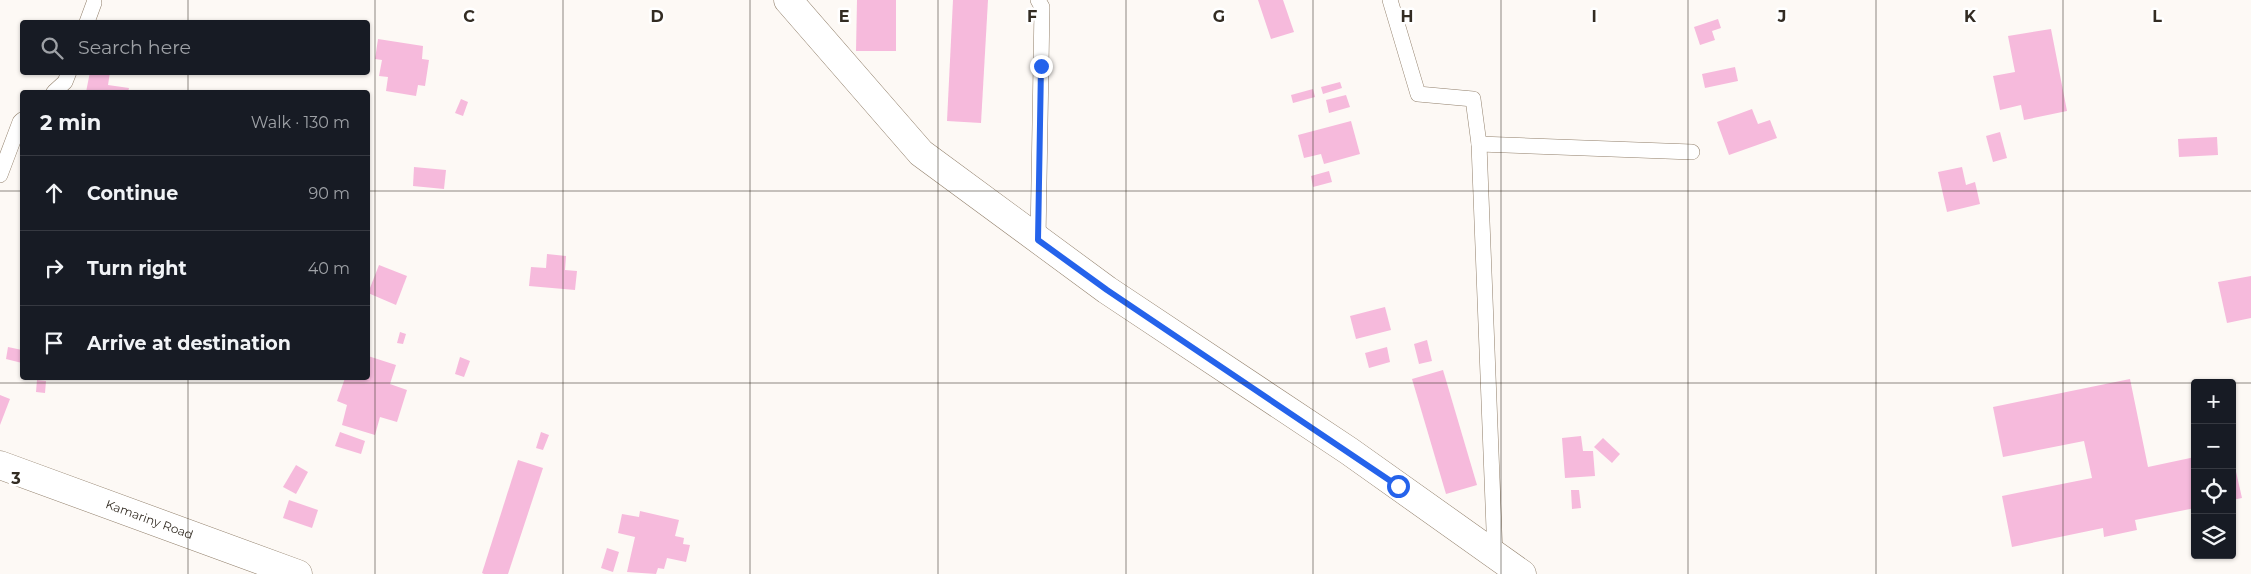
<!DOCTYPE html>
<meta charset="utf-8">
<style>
:root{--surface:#171b24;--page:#242831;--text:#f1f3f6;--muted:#9ea1a6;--line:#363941}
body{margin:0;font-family:Montserrat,sans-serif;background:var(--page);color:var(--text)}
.controls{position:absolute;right:15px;bottom:15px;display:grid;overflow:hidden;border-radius:5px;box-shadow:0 1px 4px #0004}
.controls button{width:45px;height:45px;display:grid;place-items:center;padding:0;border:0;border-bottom:1px solid var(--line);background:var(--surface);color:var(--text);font:25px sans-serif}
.stop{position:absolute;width:15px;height:15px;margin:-11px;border:4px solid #2563eb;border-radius:50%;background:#fff}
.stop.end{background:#2563eb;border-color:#fff;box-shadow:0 1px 5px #0008}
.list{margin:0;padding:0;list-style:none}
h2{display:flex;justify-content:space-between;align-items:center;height:65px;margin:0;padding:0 20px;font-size:21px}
h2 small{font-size:16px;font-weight:400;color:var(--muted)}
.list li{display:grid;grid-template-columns:32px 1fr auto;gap:15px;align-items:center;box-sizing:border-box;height:75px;padding:0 20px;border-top:1px solid var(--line)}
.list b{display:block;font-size:19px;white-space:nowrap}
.list em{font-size:16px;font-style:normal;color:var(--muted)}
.icon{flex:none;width:28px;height:28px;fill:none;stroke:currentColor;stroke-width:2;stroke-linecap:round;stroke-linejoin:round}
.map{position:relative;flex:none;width:2251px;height:574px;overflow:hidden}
.search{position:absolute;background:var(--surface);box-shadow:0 1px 4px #0004;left:20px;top:20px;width:350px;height:55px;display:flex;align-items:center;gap:12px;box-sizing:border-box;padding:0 18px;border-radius:5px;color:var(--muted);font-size:19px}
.panel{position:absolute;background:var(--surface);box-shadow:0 1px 4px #0004;left:20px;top:90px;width:350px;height:290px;border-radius:5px}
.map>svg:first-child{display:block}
</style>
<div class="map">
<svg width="2251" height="574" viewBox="0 0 2251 574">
<rect width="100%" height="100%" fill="#fdf9f5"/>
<g fill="#f6badc">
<polygon points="857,0 896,0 896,51 856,51"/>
<polygon points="953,0 988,0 981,123 947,121"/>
<polygon points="1258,0 1283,0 1294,32 1271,39"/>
<polygon points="1718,19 1721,28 1712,31 1715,40 1700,45 1694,27"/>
<polygon points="2051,29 2067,111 2024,120 2021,105 2000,110 1993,76 2015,72 2008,36"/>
<polygon points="378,39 423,46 422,59 429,60 425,86 418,85 416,96 386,91 388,77 379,76 382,60 375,59"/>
<polygon points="1735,67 1738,81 1705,88 1702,74"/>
<polygon points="90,72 110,72 108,85 129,88 128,92 86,92"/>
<polygon points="1340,82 1342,88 1323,94 1321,87"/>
<polygon points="1313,89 1315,97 1293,103 1291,95"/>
<polygon points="1346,95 1350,107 1329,113 1326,100"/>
<polygon points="461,99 468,102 463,116 455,113"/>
<polygon points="1752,109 1758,124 1770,120 1777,138 1729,155 1717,122"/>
<polygon points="1351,121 1360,154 1324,164 1321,154 1304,158 1298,135"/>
<polygon points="2000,132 2007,158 1993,162 1986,136"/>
<polygon points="2217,137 2218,155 2179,157 2178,139"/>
<polygon points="414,167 446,170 444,189 413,186"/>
<polygon points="1962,167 1966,185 1975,182 1980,204 1947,212 1938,172"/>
<polygon points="1329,171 1332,182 1313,187 1311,176"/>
<polygon points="547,254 566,256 565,270 577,271 575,290 529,286 531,267 546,268"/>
<polygon points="379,265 407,276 396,305 368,293"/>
<polygon points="2251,276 2251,318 2227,323 2218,282"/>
<polygon points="1385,307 1391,330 1356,339 1350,316"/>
<polygon points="400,332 406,334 403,344 397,343"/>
<polygon points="1427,340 1432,361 1419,364 1414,344"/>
<polygon points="8,347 22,350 22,363 6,359"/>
<polygon points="1387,347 1390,362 1369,368 1365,353"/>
<polygon points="368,356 396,365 390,384 407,390 397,422 380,417 375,435 342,425 347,405 337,401 345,378 368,378"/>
<polygon points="460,357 470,361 464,377 455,374"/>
<polygon points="1443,370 1477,485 1446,494 1412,379"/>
<polygon points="2130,379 2148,467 2195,457 2195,508 2135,520 2137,530 2104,537 2103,528 2012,547 2002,496 2092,478 2084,441 2003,457 1993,407"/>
<polygon points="37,380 46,381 45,393 36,392"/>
<polygon points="0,395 10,399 0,425"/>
<polygon points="340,432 365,441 361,454 335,446"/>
<polygon points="541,432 549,435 543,450 536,448"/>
<polygon points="1581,436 1583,451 1593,451 1595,476 1565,478 1562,438"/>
<polygon points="1603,438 1620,454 1612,463 1594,447"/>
<polygon points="2232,454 2242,498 2232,500"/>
<polygon points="518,460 543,468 508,574 484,574 482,573"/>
<polygon points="296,465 308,472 296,494 283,487"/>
<polygon points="1571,490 1579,490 1581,508 1572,509"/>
<polygon points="289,500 318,510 312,528 283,518"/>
<polygon points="640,511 679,520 675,536 684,538 683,544 690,545 686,562 667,558 664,569 658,568 656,574 627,572 635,537 618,533 622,514 639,517"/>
<polygon points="607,548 619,552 613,572 601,568"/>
</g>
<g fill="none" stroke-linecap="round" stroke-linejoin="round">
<g stroke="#92806c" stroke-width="16">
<g id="service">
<polyline points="1390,0 1418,94 1473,99 1479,144 1495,555"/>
<polyline points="87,22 94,3"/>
<polyline points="54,92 65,82 69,72"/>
<polyline points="1479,144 1692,152"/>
<polyline points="0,175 20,122 22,120"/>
<polyline points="1038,240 1042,7 1038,0"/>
</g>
</g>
<g stroke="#92806c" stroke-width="29">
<g id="minor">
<polyline points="788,0 921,153 1107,290 1349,451 1522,574"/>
<path id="s1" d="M0,465L298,574"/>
</g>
</g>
<use href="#service" stroke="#fff" stroke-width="15"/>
<use href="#minor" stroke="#fff" stroke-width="28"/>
</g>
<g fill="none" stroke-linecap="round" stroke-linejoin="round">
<polyline stroke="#2563eb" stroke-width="6" points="1041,66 1038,240 1107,290 1398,486"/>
</g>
<path fill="none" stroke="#332c23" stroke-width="1" stroke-opacity="0.55" d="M188,0V22M375,0V574M563,0V574M750,0V574M938,0V574M1126,0V574M1313,0V574M1501,0V574M1688,0V574M1876,0V574M2063,0V574M188,72V92M0,191H22M368,191H2251M188,378V574M0,383H2251"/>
<g text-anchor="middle" stroke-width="5" stroke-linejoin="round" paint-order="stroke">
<g font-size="12" fill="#332c23" stroke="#fff">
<text dy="4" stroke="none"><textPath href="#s1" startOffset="159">Kamariny Road</textPath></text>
</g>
</g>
<g font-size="16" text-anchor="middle" font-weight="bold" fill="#332c23" stroke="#fff" stroke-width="5" stroke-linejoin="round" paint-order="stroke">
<text x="469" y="22">C</text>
<text x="657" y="22">D</text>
<text x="844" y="22">E</text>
<text x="1032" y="22">F</text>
<text x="1219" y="22">G</text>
<text x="1407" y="22">H</text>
<text x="1594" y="22">I</text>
<text x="1782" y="22">J</text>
<text x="1970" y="22">K</text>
<text x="2157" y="22">L</text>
<text x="16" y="484">3</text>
</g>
</svg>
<div class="controls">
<button>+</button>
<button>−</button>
<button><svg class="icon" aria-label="locate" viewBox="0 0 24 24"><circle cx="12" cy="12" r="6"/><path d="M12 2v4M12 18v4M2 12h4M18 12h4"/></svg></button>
<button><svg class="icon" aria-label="layers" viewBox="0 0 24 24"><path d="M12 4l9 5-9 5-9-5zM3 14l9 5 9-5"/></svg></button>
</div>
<div class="stop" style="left:1398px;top:486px"></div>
<div class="stop end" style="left:1041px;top:66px"></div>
<div class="search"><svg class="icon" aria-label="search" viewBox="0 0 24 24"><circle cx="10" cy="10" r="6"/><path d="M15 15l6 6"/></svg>Search here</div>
<section class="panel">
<h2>2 min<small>Walk · 130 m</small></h2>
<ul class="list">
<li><svg class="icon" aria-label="ahead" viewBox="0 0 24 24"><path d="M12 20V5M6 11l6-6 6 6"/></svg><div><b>Continue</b></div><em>90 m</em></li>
<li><svg class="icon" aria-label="right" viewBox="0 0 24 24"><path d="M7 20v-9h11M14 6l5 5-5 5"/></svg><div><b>Turn right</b></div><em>40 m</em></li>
<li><svg class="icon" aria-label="arrive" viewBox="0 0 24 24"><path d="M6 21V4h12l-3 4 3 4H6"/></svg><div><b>Arrive at destination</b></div></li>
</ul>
</section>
</div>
